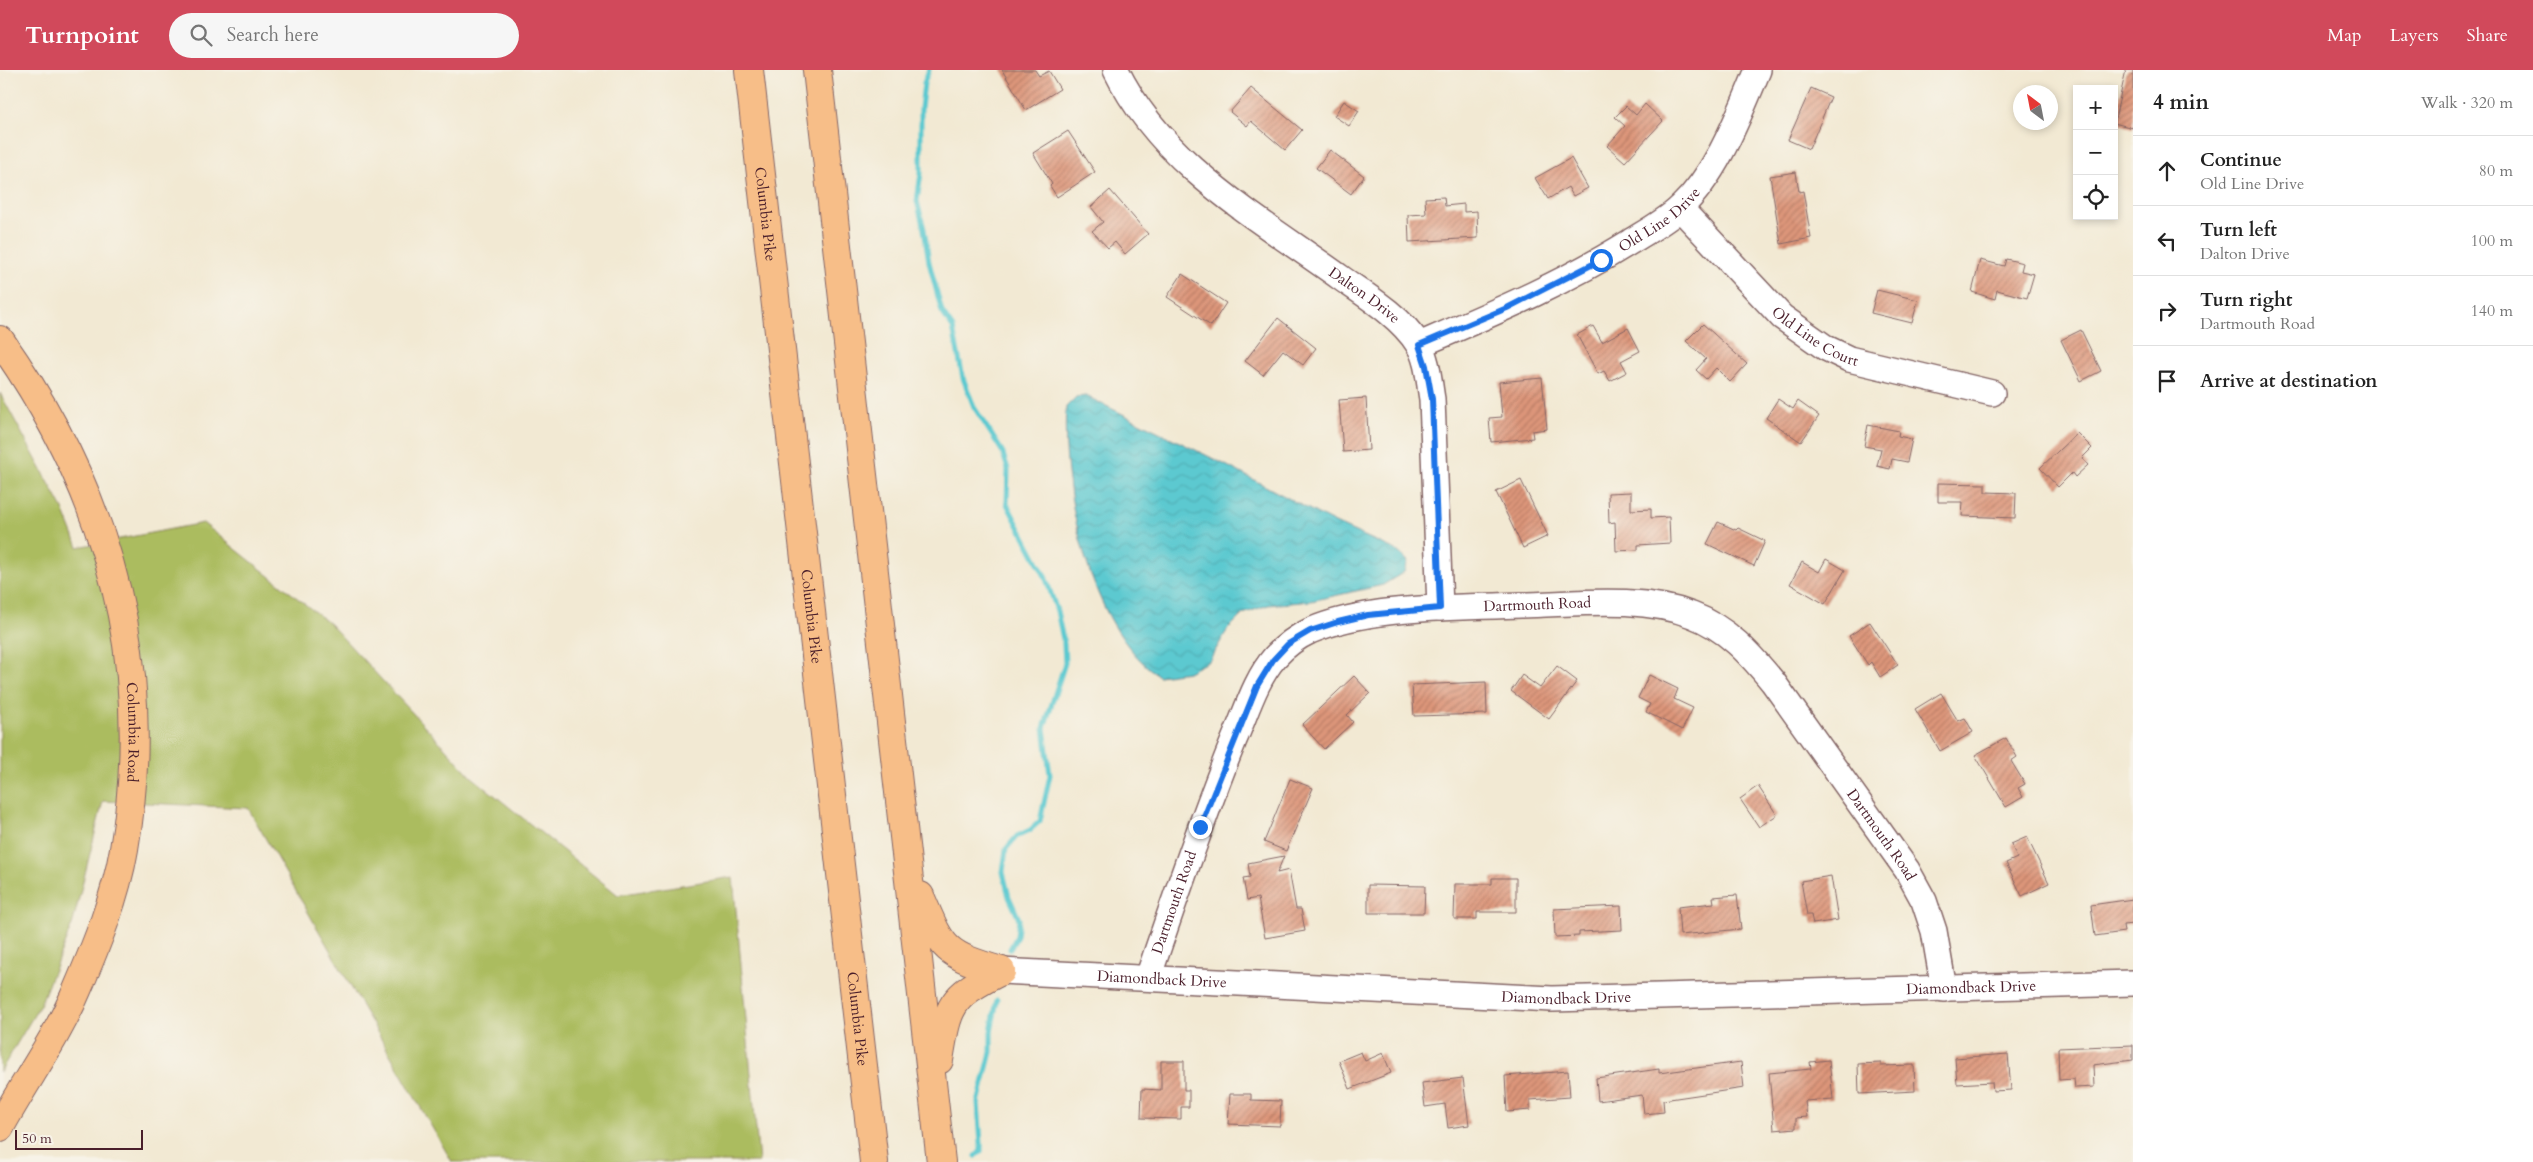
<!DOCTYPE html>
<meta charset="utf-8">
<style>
:root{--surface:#fff;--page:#f6f6f6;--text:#222;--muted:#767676;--line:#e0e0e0;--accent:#d1495b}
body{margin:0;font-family:Cardo,serif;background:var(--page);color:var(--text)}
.controls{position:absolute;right:15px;top:15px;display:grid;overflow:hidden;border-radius:0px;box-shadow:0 2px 8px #0003}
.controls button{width:45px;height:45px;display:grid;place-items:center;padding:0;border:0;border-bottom:1px solid var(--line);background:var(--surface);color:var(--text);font:25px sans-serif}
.compass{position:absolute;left:2013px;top:15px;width:45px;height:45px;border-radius:50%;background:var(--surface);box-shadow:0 2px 8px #0003;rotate:328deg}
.scale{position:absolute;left:15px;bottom:12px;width:128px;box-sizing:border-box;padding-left:5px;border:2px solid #4a1f2b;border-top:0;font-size:14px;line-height:18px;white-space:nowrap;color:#4a1f2b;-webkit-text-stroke:4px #f7f3e8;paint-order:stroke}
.stop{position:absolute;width:15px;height:15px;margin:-11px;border:4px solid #1a73e8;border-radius:50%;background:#fff}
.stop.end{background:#1a73e8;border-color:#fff;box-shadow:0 1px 5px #0008}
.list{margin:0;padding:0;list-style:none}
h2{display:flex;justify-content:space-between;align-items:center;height:65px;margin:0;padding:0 20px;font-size:21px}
h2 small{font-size:16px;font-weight:400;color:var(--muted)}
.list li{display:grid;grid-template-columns:32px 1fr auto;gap:15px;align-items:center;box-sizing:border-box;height:70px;padding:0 20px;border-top:1px solid var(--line)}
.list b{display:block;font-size:19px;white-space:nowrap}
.list p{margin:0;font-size:16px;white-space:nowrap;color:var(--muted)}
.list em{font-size:16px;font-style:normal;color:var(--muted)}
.icon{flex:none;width:28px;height:28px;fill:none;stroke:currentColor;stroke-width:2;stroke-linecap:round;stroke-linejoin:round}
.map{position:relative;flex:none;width:2133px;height:1092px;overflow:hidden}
header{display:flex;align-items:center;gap:30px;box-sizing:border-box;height:70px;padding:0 25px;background:var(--accent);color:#fff}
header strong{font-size:24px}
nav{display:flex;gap:28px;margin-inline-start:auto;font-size:18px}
.search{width:350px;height:45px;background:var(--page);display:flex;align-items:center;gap:12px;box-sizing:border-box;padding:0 18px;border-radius:28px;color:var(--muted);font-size:19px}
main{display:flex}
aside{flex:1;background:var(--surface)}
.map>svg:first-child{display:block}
</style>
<header>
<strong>Turnpoint</strong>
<div class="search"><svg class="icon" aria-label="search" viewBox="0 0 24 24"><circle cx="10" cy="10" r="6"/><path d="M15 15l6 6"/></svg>Search here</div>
<nav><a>Map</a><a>Layers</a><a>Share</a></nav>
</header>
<main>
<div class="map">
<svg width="2133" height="1092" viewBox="0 0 2133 1092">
<defs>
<pattern id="water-waves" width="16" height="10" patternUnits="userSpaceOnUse" patternTransform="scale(1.25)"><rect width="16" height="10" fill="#5cc9d0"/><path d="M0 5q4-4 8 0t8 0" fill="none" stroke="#52acb3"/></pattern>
<pattern id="building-hatch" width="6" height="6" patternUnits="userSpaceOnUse" patternTransform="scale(1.25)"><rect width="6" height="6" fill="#dd967a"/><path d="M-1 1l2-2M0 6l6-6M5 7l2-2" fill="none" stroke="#b57a64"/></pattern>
</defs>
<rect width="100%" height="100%" fill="#f7f3e8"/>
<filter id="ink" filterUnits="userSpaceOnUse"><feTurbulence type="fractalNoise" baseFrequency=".02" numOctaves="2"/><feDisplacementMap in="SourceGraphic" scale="10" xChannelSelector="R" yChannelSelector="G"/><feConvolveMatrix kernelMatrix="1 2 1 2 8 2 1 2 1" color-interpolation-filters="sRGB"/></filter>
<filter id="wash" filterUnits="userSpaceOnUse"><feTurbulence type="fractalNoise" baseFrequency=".0096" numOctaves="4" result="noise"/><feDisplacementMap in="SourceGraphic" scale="20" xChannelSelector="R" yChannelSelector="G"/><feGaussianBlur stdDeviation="1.12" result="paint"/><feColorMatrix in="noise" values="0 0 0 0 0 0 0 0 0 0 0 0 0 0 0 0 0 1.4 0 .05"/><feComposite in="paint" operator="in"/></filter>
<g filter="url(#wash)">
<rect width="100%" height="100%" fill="#f2e9d3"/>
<polygon fill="#abbc5f" stroke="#7a6e45" points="0,323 63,439 78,477 203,453 330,554 472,707 618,825 733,807 759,1092 452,1092 248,738 103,731 73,852 40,935 0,1002"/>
<path fill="url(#water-waves)" stroke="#53747e" d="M1086,326L1220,392L1335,453L1396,480L1408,491L1404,502L1383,515L1311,531L1268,535L1243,544L1228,559L1209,591L1188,602L1159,606C1088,557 1061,418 1066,337L1076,327Z"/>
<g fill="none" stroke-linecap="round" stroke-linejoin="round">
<g stroke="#5cc9d0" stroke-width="5">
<polyline points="929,0 924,13 921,38 921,103 917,131 924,159 929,192 942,242 953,258 963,308 974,337 1002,381 1008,399 1007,434 1045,506 1057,541 1064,574 1065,593 1044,658 1050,705 1040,751 1030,760 1017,766 1006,779 1003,802 1009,827 1019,849 1017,866 1010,879"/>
<polyline points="976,1086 981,1081 981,1073 978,1033 991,982 991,962 997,930"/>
</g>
</g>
<g id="blocks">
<g fill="url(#building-hatch)">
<polygon points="1002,0 1035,0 1039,6 1049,1 1060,19 1026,40"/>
<polygon points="2126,0 2133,0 2133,58 2114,53"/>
<polygon points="1251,18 1302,60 1285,80 1251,51 1247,56 1230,42"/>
<polygon points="1811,18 1831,27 1809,79 1788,70"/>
<polygon points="1344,31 1359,41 1349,56 1334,46"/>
<polygon points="1645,34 1663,51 1625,92 1607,76 1625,56 1615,47 1626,36 1636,45"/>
<polygon points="1068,61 1095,102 1057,127 1050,116 1052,114 1033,83"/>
<polygon points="1330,80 1364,106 1351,124 1316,98"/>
<polygon points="1571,88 1588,118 1573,126 1568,117 1548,129 1535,108"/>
<polygon points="1796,102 1799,122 1803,121 1811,168 1781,174 1770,106"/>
<polygon points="1110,120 1148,164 1125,184 1115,172 1108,178 1092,161 1103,152 1091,137"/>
<polygon points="1444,127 1445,136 1464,134 1464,142 1477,141 1478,168 1409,172 1408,145 1426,144 1425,128"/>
<polygon points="2006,189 2023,193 2021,201 2034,204 2027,228 1997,220 1995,229 1972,222 1980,190 2004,196"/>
<polygon points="1182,204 1226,233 1211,256 1167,227"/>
<polygon points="1877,220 1918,230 1912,253 1871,243"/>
<polygon points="1278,248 1316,278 1303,295 1283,280 1263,305 1245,291"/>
<polygon points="1703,254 1747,294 1730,312 1716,298 1706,309 1696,300 1706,289 1686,271"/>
<polygon points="1593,256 1602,272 1628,258 1640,281 1621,291 1627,302 1610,311 1604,301 1598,304 1577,265"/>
<polygon points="2081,260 2101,301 2081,311 2061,270"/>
<polygon points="1542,308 1547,359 1532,361 1533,368 1491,372 1489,348 1502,347 1499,312"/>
<polygon points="1366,328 1369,380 1343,382 1339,330"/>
<polygon points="1778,329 1793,339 1798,331 1819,346 1801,372 1766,348"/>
<polygon points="1868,355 1899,361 1898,366 1912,369 1907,392 1892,389 1890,399 1877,396 1881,379 1864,376"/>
<polygon points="2077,363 2092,378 2082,388 2088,395 2075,407 2072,403 2058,417 2040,398"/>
<polygon points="1521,410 1548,466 1523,478 1496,422"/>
<polygon points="1938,413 1985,414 1985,422 2016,423 2015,448 1962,446 1963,432 1938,432"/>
<polygon points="1631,422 1631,440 1651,439 1651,448 1669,447 1670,473 1638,475 1638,480 1616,481 1615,452 1609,453 1608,423"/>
<polygon points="1718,452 1736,460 1738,458 1765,471 1754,496 1707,474"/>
<polygon points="1826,489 1845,500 1825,534 1790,514 1802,492 1819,502"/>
<polygon points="1870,552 1898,595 1880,607 1871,592 1868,595 1849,566"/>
<polygon points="1557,596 1577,611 1549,649 1511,621 1522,605 1540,618"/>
<polygon points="1649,605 1678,619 1674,629 1693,638 1682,660 1646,642 1650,634 1638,628"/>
<polygon points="1354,606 1370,623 1347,645 1353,652 1324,679 1302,655"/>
<polygon points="1486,612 1487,644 1414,646 1412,615"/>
<polygon points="1941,623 1958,651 1965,648 1973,662 1940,681 1915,639"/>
<polygon points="2006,668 2017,687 2011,691 2025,714 2018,718 2023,727 2006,737 1975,685"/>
<polygon points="1290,709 1313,718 1286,781 1264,772"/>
<polygon points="1758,716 1777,745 1759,757 1740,729"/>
<polygon points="2027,767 2049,813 2022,826 2006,793 2017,788 2011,774"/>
<polygon points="1284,786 1277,803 1289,800 1296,839 1301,839 1305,861 1265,868 1258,828 1247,830 1243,808 1250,807 1248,793"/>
<polygon points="1831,806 1838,850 1813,854 1811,845 1807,845 1801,811"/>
<polygon points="1492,808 1516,808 1516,842 1477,842 1477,849 1454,849 1455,814 1492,814"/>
<polygon points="1368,815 1425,816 1424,843 1368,843"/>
<polygon points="1737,825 1741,859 1680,865 1678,837 1714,833 1713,827"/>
<polygon points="2133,829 2133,854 2123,855 2124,862 2095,866 2091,835"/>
<polygon points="1621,836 1622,860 1579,862 1579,866 1555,867 1554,839"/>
<polygon points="2133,975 2133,990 2093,995 2094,1017 2075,1018 2074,1009 2059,1010 2058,978"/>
<polygon points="1361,982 1365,991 1383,983 1391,1003 1350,1019 1339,991"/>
<polygon points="2008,984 2011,1020 1993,1021 1992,1012 1957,1014 1955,988"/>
<polygon points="1829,990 1833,1029 1805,1031 1807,1047 1796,1048 1796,1058 1774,1060 1769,1003 1811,999 1810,992"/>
<polygon points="1161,991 1184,991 1184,1020 1189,1020 1189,1037 1181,1037 1181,1049 1141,1048 1142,1019 1161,1020"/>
<polygon points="1741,992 1744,1018 1663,1030 1664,1042 1644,1044 1642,1025 1598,1031 1596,1008 1659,999 1659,1003"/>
<polygon points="1881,993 1881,996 1914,995 1915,1021 1859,1024 1858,994"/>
<polygon points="1568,1001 1570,1027 1530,1030 1530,1040 1507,1042 1505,1006"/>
<polygon points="1463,1008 1469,1055 1448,1058 1445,1034 1425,1037 1422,1013"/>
<polygon points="1230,1024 1251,1024 1251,1030 1281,1031 1280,1056 1228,1054"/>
</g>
</g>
</g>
<g filter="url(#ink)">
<use href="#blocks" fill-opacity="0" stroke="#856666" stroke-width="1"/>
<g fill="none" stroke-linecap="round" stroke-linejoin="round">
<g stroke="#856666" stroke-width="28">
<g id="minor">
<path id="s1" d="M1116,0C1162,95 1258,148 1341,208C1367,226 1401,247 1418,274C1428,289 1429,312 1432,329L1440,538"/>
<path id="s2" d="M1680,138L1782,247L1826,278L1849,289L1992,323"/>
<path id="s3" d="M1419,275C1491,244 1563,214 1630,172C1646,162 1666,151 1680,138C1718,102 1738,47 1758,0"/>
<path id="s4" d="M1001,901L1552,929L2133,913"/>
<path id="s5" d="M1148,908C1175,828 1202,749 1234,670C1246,643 1255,610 1275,587C1285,576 1297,567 1310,561C1370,535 1456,538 1521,535C1577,534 1639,525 1692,545C1727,558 1750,584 1773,612L1907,800L1924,831L1934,861L1944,919"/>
</g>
</g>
<g stroke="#856666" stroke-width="30">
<g id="major">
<path id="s6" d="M0,270C108,423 156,592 124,779C116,827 96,876 77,920C57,968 25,1011 0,1057"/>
</g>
</g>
<g stroke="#856666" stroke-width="30">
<g id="highway">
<path id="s7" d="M749,0L874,1092"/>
<polyline points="817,0 941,1092"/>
<path d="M920,826C943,880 943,884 1001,901"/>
<path d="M939,990C948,935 949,927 1001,901"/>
</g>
</g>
<use href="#minor" stroke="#fff" stroke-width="25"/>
<use href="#major" stroke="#f7be88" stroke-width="28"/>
<use href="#highway" stroke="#f7be88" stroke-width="28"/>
</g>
</g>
<g fill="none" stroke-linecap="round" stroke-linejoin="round" filter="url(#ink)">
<polyline stroke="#1a73e8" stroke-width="6" points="1200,757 1257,616 1273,590 1288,574 1310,561 1338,552 1368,545 1440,538 1432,329 1426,296 1419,275 1507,238 1601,190"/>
</g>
<g text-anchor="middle" stroke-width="4.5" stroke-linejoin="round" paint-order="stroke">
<g font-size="15" fill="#4a1f2b" stroke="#f7f3e8">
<text dy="5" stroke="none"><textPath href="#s7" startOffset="145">Columbia Pike</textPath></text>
<text dy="5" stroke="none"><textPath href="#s3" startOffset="272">Old Line Drive</textPath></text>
<text dy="5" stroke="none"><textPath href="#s1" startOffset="339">Dalton Drive</textPath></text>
<text dy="5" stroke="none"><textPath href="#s2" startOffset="188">Old Line Court</textPath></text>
<text dy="5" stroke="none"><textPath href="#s5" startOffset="620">Dartmouth Road</textPath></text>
<text dy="5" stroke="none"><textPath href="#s7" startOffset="550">Columbia Pike</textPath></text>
<text dy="5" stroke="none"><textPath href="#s6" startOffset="421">Columbia Road</textPath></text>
<text dy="5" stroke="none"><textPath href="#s5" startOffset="1070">Dartmouth Road</textPath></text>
<text dy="5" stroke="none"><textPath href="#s5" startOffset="80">Dartmouth Road</textPath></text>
<text dy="5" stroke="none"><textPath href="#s4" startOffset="161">Diamondback Drive</textPath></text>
<text dy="5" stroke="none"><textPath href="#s4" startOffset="971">Diamondback Drive</textPath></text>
<text dy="5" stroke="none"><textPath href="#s4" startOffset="566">Diamondback Drive</textPath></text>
<text dy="5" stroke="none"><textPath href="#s7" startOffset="955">Columbia Pike</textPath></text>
</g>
</g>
</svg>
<div class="controls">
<button>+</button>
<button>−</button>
<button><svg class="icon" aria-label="locate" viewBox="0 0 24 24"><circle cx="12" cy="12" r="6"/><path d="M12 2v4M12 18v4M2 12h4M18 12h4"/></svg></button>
</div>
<svg class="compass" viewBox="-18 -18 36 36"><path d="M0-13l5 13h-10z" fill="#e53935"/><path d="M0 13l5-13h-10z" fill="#767676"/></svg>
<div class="scale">50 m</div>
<div class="stop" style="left:1601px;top:190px"></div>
<div class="stop end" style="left:1200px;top:757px"></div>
</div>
<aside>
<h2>4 min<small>Walk · 320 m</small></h2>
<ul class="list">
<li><svg class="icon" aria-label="ahead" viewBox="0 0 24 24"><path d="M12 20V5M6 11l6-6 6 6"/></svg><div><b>Continue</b><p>Old Line Drive</p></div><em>80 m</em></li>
<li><svg class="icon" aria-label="left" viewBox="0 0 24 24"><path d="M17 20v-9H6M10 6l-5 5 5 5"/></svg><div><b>Turn left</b><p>Dalton Drive</p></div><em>100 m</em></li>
<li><svg class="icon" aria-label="right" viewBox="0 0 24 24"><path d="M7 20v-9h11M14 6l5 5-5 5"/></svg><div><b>Turn right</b><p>Dartmouth Road</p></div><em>140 m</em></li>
<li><svg class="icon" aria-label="arrive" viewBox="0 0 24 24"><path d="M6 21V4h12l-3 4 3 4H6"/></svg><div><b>Arrive at destination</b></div></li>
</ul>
</aside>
</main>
